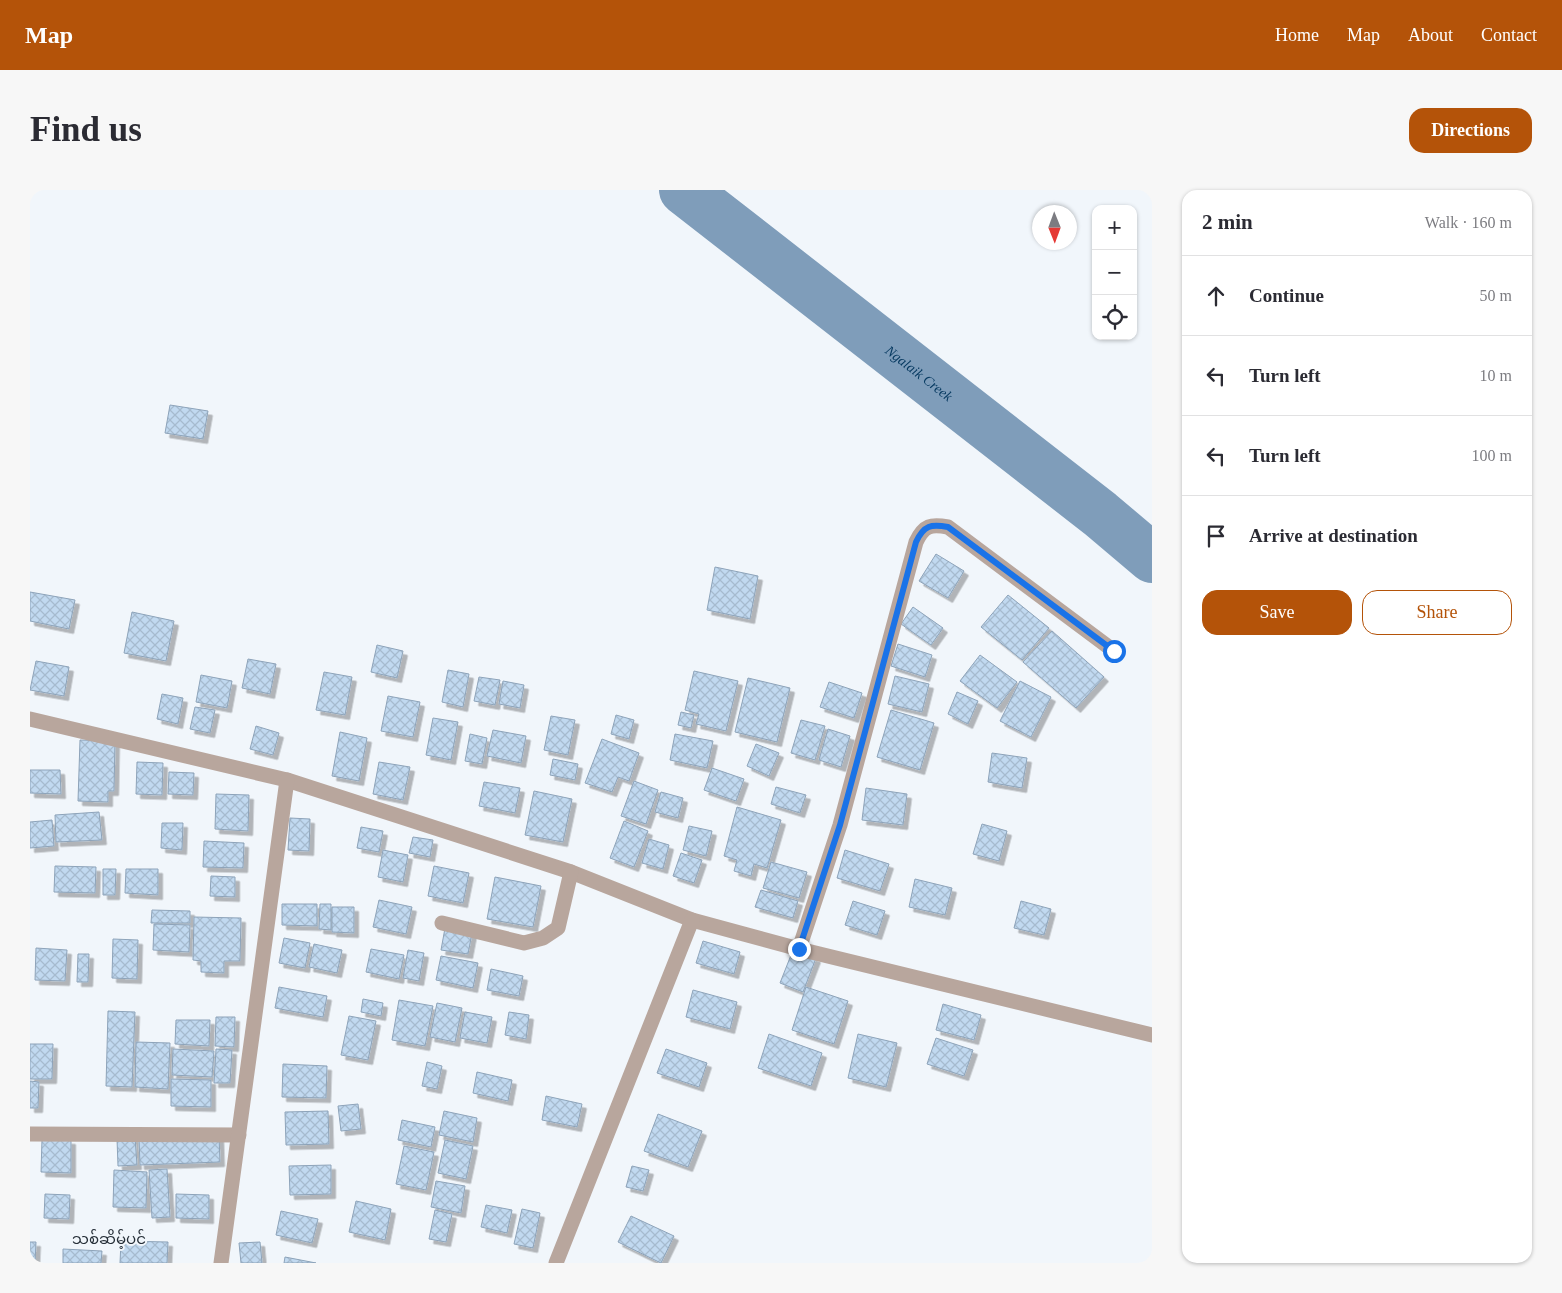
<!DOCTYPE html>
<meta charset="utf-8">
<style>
:root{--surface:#fff;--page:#f7f7f7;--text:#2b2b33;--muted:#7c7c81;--line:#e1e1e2;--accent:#b45309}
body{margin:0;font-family:"Times New Roman","Noto Sans Myanmar",serif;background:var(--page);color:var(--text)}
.controls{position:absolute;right:15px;top:15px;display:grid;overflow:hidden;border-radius:10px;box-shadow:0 1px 4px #0004}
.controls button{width:45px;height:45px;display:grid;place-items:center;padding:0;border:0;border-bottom:1px solid var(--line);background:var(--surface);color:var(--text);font:25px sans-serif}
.compass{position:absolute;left:1002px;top:15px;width:45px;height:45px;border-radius:50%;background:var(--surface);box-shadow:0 1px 4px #0004;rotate:179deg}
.stop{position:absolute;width:15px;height:15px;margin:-11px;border:4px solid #1a73e8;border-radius:50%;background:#fff}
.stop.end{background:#1a73e8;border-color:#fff;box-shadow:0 1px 5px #0008}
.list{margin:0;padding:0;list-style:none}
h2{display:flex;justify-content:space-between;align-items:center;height:65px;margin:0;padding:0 20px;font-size:21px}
h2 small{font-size:16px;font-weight:400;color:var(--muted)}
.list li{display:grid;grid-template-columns:32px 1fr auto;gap:15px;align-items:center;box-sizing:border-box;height:80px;padding:0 20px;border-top:1px solid var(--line)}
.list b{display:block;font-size:19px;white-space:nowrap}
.list em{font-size:16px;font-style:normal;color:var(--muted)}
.actions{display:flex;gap:10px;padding:15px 20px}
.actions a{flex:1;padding:11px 0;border:1px solid var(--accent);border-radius:15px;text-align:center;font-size:18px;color:var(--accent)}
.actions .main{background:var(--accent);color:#fff}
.icon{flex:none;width:28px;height:28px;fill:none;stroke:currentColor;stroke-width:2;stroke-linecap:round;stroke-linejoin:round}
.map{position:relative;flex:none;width:1122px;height:1073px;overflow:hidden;border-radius:15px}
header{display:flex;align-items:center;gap:30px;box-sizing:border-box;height:70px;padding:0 25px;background:var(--accent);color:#fff}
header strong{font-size:24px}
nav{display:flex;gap:28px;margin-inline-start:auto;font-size:18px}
.intro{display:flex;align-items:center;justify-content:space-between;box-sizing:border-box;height:120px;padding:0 30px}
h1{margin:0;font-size:35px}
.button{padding:12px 22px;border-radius:15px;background:var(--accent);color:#fff;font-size:18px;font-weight:700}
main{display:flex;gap:30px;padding:0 30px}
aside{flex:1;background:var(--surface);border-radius:15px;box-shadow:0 1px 4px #0004}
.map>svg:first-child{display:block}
</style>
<header>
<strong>Map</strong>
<nav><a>Home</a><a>Map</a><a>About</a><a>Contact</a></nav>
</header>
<div class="intro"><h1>Find us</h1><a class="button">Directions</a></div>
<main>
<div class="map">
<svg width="1122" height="1073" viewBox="0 0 1122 1073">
<defs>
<pattern id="building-cross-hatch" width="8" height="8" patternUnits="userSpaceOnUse" patternTransform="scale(1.25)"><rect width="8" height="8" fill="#c1d9f0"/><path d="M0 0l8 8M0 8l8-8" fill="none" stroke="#a6bbcf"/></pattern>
<filter id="shadow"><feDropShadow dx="4.5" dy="4.5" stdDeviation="0" flood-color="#0004"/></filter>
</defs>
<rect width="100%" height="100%" fill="#f1f6fb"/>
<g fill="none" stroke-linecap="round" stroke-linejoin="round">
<path stroke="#7f9dba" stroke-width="50" id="s1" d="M654,0L1070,324L1122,368"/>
</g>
<g fill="url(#building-cross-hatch)" stroke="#8da3b9" filter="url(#shadow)">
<polygon points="140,215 178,221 173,249 135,243"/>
<polygon points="906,364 934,381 918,408 889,391"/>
<polygon points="685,377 728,386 720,429 677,420"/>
<polygon points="0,402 45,410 39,439 0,431"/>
<polygon points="978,405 1019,438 992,470 951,437"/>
<polygon points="883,417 913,438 901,455 871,434"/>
<polygon points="102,422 144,431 136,471 94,463"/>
<polygon points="1022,441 1074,487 1046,518 993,472"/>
<polygon points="868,454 902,465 895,487 861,476"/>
<polygon points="347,455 373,461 367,488 341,482"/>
<polygon points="950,465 987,492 967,518 930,491"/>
<polygon points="218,469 246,474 240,504 212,498"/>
<polygon points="6,471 39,477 34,506 0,500"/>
<polygon points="418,480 439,484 433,517 412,512"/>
<polygon points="664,481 708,491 696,541 666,534 669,524 655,520"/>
<polygon points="294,482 322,487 315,525 286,520"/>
<polygon points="171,485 202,491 197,518 166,512"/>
<polygon points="865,486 899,494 892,522 858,514"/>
<polygon points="449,487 470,490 465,515 444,511"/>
<polygon points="718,488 760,498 747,552 705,542"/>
<polygon points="473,491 494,495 490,518 469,514"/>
<polygon points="990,491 1021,507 1001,547 970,531"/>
<polygon points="799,492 832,503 824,528 790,517"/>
<polygon points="927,502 948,511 938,534 918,524"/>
<polygon points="132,504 153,508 148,534 127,529"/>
<polygon points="358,506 390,512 383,547 351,541"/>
<polygon points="165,517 185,520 180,543 160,539"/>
<polygon points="861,520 904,533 890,580 847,567"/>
<polygon points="651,522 664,525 661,538 648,535"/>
<polygon points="586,525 604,530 599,549 581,544"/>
<polygon points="521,526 545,530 538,565 514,560"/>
<polygon points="403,528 428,532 421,570 396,565"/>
<polygon points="771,530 795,536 785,570 761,563"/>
<polygon points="226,536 249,543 243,565 220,559"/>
<polygon points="798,539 820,546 811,577 789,570"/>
<polygon points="463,540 496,546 491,573 457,566"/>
<polygon points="310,542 337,548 329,591 302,586"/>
<polygon points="440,544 457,548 452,574 435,571"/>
<polygon points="645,544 683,551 677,578 640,570"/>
<polygon points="572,549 609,563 599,591 588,587 582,602 555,593"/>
<polygon points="50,550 85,551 84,601 78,601 78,612 48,611"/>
<polygon points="726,554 749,563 739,586 717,576"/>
<polygon points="962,563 997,568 992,598 958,592"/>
<polygon points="523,569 548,574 545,590 520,585"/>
<polygon points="107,572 133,573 132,605 106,604"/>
<polygon points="349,572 380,577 373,610 343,604"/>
<polygon points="682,578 714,589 706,611 674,600"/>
<polygon points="0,580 30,580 31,604 0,603"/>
<polygon points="139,582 164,583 163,605 138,604"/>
<polygon points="604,591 628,600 616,634 591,626"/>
<polygon points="454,592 490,598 485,623 449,616"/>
<polygon points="746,597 776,605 770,623 741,614"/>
<polygon points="836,598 877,604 873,635 832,630"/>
<polygon points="504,601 542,609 533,652 495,645"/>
<polygon points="631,602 653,608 648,628 625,622"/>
<polygon points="186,604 219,605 218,641 185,639"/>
<polygon points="707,617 751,630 737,678 724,674 721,686 704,681 707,670 694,666"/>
<polygon points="69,622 72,650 26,652 25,625"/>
<polygon points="260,628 280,629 279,661 258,660"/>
<polygon points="22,630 24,656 0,658 0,632"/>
<polygon points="594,631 618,641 604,677 580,668"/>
<polygon points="132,633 153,633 152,660 131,658"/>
<polygon points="952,634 977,641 969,671 943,664"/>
<polygon points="659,636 682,641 676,666 653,660"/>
<polygon points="331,637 353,641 349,662 327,658"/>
<polygon points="383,647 403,650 400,667 379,663"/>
<polygon points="619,649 639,655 633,679 612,673"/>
<polygon points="174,651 214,653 213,678 173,677"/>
<polygon points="353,660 378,665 373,692 348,687"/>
<polygon points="815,660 859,674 850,701 807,688"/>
<polygon points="651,663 672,670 664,693 643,686"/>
<polygon points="741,672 777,682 769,708 733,698"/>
<polygon points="25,676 66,677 65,703 24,702"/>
<polygon points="404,676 439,683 433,713 398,706"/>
<polygon points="73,679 86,679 85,705 73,705"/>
<polygon points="96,679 128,679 128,705 95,703"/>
<polygon points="181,686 205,687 205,707 180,706"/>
<polygon points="465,687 511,696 503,737 457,729"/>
<polygon points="885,689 922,698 915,725 879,717"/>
<polygon points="731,700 768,711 763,728 725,717"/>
<polygon points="349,710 382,717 376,744 343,737"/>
<polygon points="823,711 855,721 847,745 815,735"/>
<polygon points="991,711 1021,719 1014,745 984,738"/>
<polygon points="252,714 287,714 287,736 252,735"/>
<polygon points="290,714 301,714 301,740 289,739"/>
<polygon points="302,717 324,717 324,743 302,742"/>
<polygon points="122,720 160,721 160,733 121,733"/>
<polygon points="164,727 211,728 210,771 194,771 194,783 171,782 171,771 163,770"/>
<polygon points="124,734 160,735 159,762 123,760"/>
<polygon points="415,738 442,743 438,764 411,760"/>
<polygon points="254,748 280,753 275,778 249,773"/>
<polygon points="83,749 108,750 107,789 82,788"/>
<polygon points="673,751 710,762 704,784 666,773"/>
<polygon points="284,754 312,760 307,783 279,777"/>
<polygon points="6,758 37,760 35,791 5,790"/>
<polygon points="341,759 374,765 369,789 336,782"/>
<polygon points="378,760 394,763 389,791 373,788"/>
<polygon points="763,760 786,768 773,802 750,793"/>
<polygon points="48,764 59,764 58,792 47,792"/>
<polygon points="411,766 448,773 443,798 406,790"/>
<polygon points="461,779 493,786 489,806 457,800"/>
<polygon points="249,797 297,806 293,827 245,818"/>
<polygon points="776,797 818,811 804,854 762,840"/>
<polygon points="663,800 707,812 700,839 656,827"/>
<polygon points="333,809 353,813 351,826 331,822"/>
<polygon points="369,810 403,816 395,856 362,850"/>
<polygon points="407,813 432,818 425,852 400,847"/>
<polygon points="913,814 951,825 944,850 906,840"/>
<polygon points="78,821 105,822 102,897 76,896"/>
<polygon points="435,822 462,827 457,853 430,848"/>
<polygon points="479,822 499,825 496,849 475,845"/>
<polygon points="319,826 346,831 338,870 311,865"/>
<polygon points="186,827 205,827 204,857 185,856"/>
<polygon points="146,830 180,830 179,856 145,854"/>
<polygon points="739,844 792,863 781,896 728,878"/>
<polygon points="828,844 867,853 856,897 818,888"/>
<polygon points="906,848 943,860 934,886 897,874"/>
<polygon points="106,852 140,853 138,899 105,897"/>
<polygon points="0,854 23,854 22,889 0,889"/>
<polygon points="143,859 184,861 182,887 142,885"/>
<polygon points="186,859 202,860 200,893 184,893"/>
<polygon points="636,859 677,873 669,897 627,883"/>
<polygon points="397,872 412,876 407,899 392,896"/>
<polygon points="253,874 297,876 296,908 252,907"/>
<polygon points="447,882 482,890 478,911 443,903"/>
<polygon points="141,889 181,890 181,917 141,916"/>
<polygon points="0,891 9,892 8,918 0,918"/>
<polygon points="516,906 552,914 547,937 512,930"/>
<polygon points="328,914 331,939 311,941 308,916"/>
<polygon points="298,921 299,954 256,955 255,922"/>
<polygon points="414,921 447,928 443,952 409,945"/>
<polygon points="628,924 672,941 658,977 614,961"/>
<polygon points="372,930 405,937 401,957 368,950"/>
<polygon points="189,946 190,972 110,975 109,949"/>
<polygon points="105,947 107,975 88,976 87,949"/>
<polygon points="12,949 41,950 41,983 11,982"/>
<polygon points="415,950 443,956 436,989 408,983"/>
<polygon points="374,956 404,962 396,1000 366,994"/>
<polygon points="301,975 301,1004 260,1005 259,976"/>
<polygon points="602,976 619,980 613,1001 596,997"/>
<polygon points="137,979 140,1027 122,1028 119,980"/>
<polygon points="84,980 117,982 116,1018 83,1017"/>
<polygon points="406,991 435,996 431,1023 401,1017"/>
<polygon points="15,1004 40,1005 39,1029 14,1028"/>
<polygon points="146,1004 179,1005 179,1029 146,1028"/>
<polygon points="326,1011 361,1019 355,1050 319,1042"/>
<polygon points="456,1015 482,1020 477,1043 451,1037"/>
<polygon points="492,1019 510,1023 503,1058 484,1054"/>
<polygon points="405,1020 422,1024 416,1052 399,1049"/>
<polygon points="251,1021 288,1029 282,1053 246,1045"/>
<polygon points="601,1026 644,1046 631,1073 588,1052"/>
<polygon points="91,1051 138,1052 137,1073 90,1073"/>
<polygon points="0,1052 6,1052 5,1073 0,1073"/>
<polygon points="230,1052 232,1073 211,1073 209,1053"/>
<polygon points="33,1059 72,1061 71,1073 33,1073"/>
<polygon points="255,1067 286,1073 254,1073"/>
</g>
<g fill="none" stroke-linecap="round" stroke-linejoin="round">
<g stroke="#b8a69d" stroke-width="15">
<polyline points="0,529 257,590 541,682 662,730 769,759 1122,845"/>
<polyline points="412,733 494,753 513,748 528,738 541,682"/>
<path d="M769,759L810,635L886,352C894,335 901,334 918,337L1084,461"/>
<polyline points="0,944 209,945"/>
<polyline points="191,1073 257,590"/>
<polyline points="526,1073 662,730"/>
</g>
</g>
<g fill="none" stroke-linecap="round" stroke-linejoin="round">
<path stroke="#1a73e8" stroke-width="6" d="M769,759L810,635L886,352C894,335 901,334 918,337L1084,461"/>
</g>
<g text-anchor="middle" stroke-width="4" stroke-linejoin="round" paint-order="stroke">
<g font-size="14" font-style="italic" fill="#073a61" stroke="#f1f6fb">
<text dy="5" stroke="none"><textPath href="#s1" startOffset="298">Ngalaik Creek</textPath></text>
</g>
<g font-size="15" fill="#262f38" stroke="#f1f6fb">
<text x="79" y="1054">သစ်ဆိမ့်ပင်</text>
</g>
</g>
</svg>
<div class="controls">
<button>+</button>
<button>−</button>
<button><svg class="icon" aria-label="locate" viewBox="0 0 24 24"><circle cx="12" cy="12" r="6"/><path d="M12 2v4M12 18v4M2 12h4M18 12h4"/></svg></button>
</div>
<svg class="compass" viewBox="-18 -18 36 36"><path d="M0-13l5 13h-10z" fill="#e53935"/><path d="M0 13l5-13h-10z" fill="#7c7c81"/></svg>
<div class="stop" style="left:1084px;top:461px"></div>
<div class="stop end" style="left:769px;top:759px"></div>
</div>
<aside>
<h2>2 min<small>Walk · 160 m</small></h2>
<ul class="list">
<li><svg class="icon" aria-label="ahead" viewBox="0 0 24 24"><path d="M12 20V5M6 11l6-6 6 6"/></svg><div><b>Continue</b></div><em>50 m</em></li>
<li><svg class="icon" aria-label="left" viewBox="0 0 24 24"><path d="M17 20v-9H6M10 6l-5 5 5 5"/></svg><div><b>Turn left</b></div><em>10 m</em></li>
<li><svg class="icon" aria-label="left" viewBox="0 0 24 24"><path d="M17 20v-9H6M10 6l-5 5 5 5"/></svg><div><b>Turn left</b></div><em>100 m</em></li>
<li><svg class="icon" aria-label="arrive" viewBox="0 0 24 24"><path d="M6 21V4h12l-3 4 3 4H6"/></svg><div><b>Arrive at destination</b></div></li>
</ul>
<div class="actions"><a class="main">Save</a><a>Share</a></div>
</aside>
</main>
